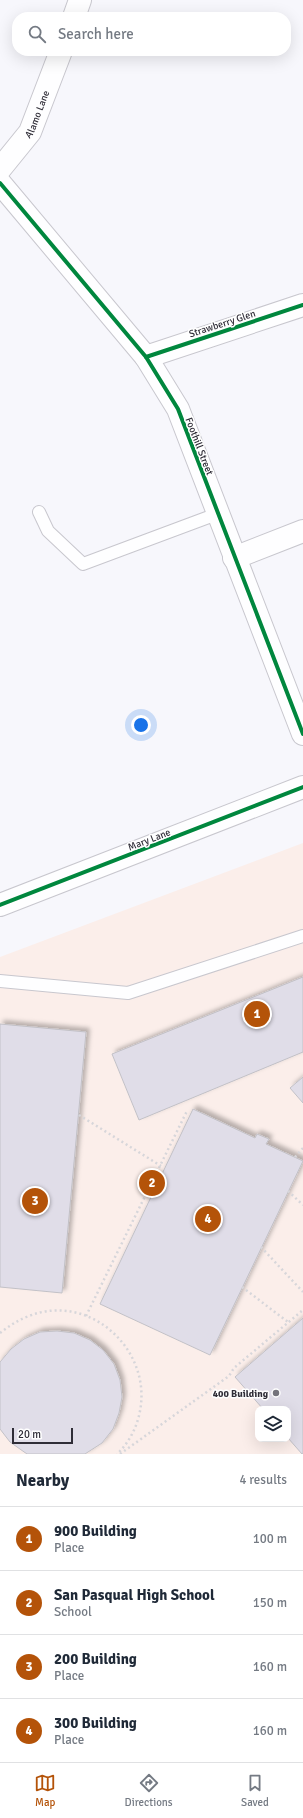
<!DOCTYPE html>
<style>
:root{--surface:#fff;--page:#f6f6f7;--text:#1f2937;--muted:#747a83;--line:#e0e1e3;--accent:#b45309}
body{margin:0;font-family:Signika,sans-serif;background:var(--page);color:var(--text)}
.controls{position:absolute;right:12px;bottom:12px;display:grid;overflow:hidden;border-radius:8px;box-shadow:0 4px 16px #0002}
.controls button{width:36px;height:36px;display:grid;place-items:center;padding:0;border:0;border-bottom:1px solid var(--line);background:var(--surface);color:var(--text);font:20px sans-serif}
.scale{position:absolute;left:12px;bottom:10px;width:61px;box-sizing:border-box;padding-left:4px;border:2px solid #2f2d37;border-top:0;font-size:11px;line-height:14px;white-space:nowrap;color:#2f2d37;-webkit-text-stroke:3px #fff;paint-order:stroke}
.you{position:absolute;left:141px;top:725px;width:14px;height:14px;margin:-10px;border:3px solid #fff;border-radius:50%;background:#1a73e8;box-shadow:0 0 0 6px #1a73e833}
.badge{display:grid;place-items:center;width:26px;height:26px;border-radius:50%;background:var(--accent);color:#fff;font-size:13px;font-weight:700}
.pin{position:absolute;translate:-50% -50%;border:2px solid #fff;box-shadow:0 1px 4px #0006}
.list{margin:0;padding:0;list-style:none}
h2{display:flex;justify-content:space-between;align-items:center;height:52px;margin:0;padding:0 16px;font-size:17px}
h2 small{font-size:13px;font-weight:400;color:var(--muted)}
.list li{display:grid;grid-template-columns:26px 1fr auto;gap:12px;align-items:center;box-sizing:border-box;height:64px;padding:0 16px;border-top:1px solid var(--line)}
.list b{display:block;font-size:15px;white-space:nowrap}
.list p{margin:0;font-size:13px;white-space:nowrap;color:var(--muted)}
.list em{font-size:13px;font-style:normal;color:var(--muted)}
.icon{flex:none;width:22px;height:22px;fill:none;stroke:currentColor;stroke-width:2;stroke-linecap:round;stroke-linejoin:round}
.map{position:relative;flex:none;width:303px;height:1454px;overflow:hidden}
.search{position:absolute;background:var(--surface);box-shadow:0 4px 16px #0002;left:12px;right:12px;top:12px;height:44px;display:flex;align-items:center;gap:10px;box-sizing:border-box;padding:0 14px;border-radius:16px;color:var(--muted);font-size:15px}
.sheet{height:308px;background:var(--surface)}
nav{display:flex;justify-content:space-around;align-items:center;box-sizing:border-box;height:56px;border-top:1px solid var(--line);background:var(--surface);font-size:11px;color:var(--muted)}
nav a{display:grid;justify-items:center;gap:2px}
nav .on{color:var(--accent)}
.map>svg:first-child{display:block}
</style>
<div class="map">
<svg width="303" height="1454" viewBox="0 0 303 1454">
<defs>
<filter id="shadow"><feDropShadow dx="3.5" dy="-3.5" stdDeviation="2" flood-color="#0004"/></filter>
</defs>
<rect width="100%" height="100%" fill="#f7f7fc"/>
<path fill="#fbeeea" fill-rule="evenodd" d="M303,843V1454H0V957ZM258,1409H288V1439H258Z"/>
<g fill="#e0dde8" stroke="#c2c1c7" filter="url(#shadow)">
<polygon points="303,977 303,1052 139,1120 112,1054"/>
<polygon points="0,1024 86,1032 62,1293 0,1287"/>
<polygon points="303,1077 303,1103 290,1088"/>
<polygon points="193,1109 255,1138 257,1134 269,1139 266,1144 303,1161 210,1355 100,1304"/>
<polygon points="303,1318 303,1454 302,1454 288,1438 288,1409 263,1409 235,1377"/>
<polygon points="57,1331 74,1333 90,1340 103,1350 114,1364 120,1380 122,1397 119,1413 113,1429 102,1443 88,1452 85,1454 27,1454 10,1442 0,1429 0,1362 11,1349 24,1339 40,1332"/>
</g>
<g fill="none" stroke-linecap="round" stroke-linejoin="round">
<g stroke="#c8c7ce" stroke-width="14">
<g id="service">
<polyline points="39,512 48,531 83,564 217,514"/>
<polyline points="0,981 128,993 303,936"/>
</g>
</g>
<g stroke="#c8c7ce" stroke-width="24">
<g id="minor">
<polyline points="74,17 80,0"/>
<path id="s1" d="M0,169L30,132L61,51"/>
<polyline points="0,183 146,357 178,409 303,734"/>
<polyline points="146,357 303,305"/>
<polyline points="234,558 303,531"/>
</g>
</g>
<g stroke="#c8c7ce" stroke-width="24">
<polyline id="tertiary" points="0,905 303,787"/>
</g>
<g stroke="#d7d6da" stroke-width="2.5" stroke-dasharray="2 3" stroke-linecap="butt">
<polyline points="79,1115 161,1166"/>
<polyline points="295,1157 303,1148"/>
<polyline points="288,1191 303,1205"/>
<polyline points="261,1247 303,1292"/>
<polyline points="242,1287 288,1322"/>
<polyline points="86,1316 187,1111"/>
<path d="M0,1333C9,1326 18,1320 29,1316C89,1292 152,1349 140,1411C137,1427 129,1443 117,1454"/>
<polyline points="120,1454 229,1376 234,1368 303,1310"/>
</g>
<use href="#service" stroke="#fefeff" stroke-width="12"/>
<use href="#minor" stroke="#fefeff" stroke-width="22"/>
<use href="#tertiary" stroke="#fefeff" stroke-width="22"/>
<g stroke="#fff" stroke-width="6">
<g id="cycleway">
<polyline points="0,183 146,357 178,409 303,734"/>
<polyline points="146,357 303,305"/>
<polyline points="0,905 303,787"/>
</g>
</g>
<use href="#cycleway" stroke="#00873e" stroke-width="4"/>
</g>
<circle fill="#75747c" stroke="#fff" stroke-width="1.5" cx="276" cy="1393" r="4"/>
<g text-anchor="middle" stroke-width="3" stroke-linejoin="round" paint-order="stroke">
<g font-size="10" fill="#2f2d37" stroke="#fff">
<text dy="4" stroke="none"><textPath href="#s1" startOffset="67">Alamo Lane</textPath></text>
<text transform="translate(222 323) rotate(-18)" y="4">Strawberry Glen</text>
<text transform="translate(200 446) rotate(69)" y="4">Foothill Street</text>
<text transform="translate(149 839) rotate(-21)" y="4">Mary Lane</text>
</g>
<g font-size="10" font-weight="bold" fill="#2f2d37" stroke="#fff" text-anchor="end">
<text x="268" y="1397">400 Building</text>
</g>
</g>
</svg>
<div class="controls">
<button><svg class="icon" aria-label="layers" viewBox="0 0 24 24"><path d="M12 4l9 5-9 5-9-5zM3 14l9 5 9-5"/></svg></button>
</div>
<div class="scale">20 m</div>
<div class="you"></div>
<div class="pin badge" style="left:257px;top:1014px">1</div>
<div class="pin badge" style="left:152px;top:1183px">2</div>
<div class="pin badge" style="left:35px;top:1201px">3</div>
<div class="pin badge" style="left:208px;top:1219px">4</div>
<div class="search"><svg class="icon" aria-label="search" viewBox="0 0 24 24"><circle cx="10" cy="10" r="6"/><path d="M15 15l6 6"/></svg>Search here</div>
</div>
<section class="sheet">
<h2>Nearby<small>4 results</small></h2>
<ul class="list">
<li><span class="badge">1</span><div><b>900 Building</b><p>Place</p></div><em>100 m</em></li>
<li><span class="badge">2</span><div><b>San Pasqual High School</b><p>School</p></div><em>150 m</em></li>
<li><span class="badge">3</span><div><b>200 Building</b><p>Place</p></div><em>160 m</em></li>
<li><span class="badge">4</span><div><b>300 Building</b><p>Place</p></div><em>160 m</em></li>
</ul>
</section>
<nav>
<a class="on"><svg class="icon" aria-label="map" viewBox="0 0 24 24"><path d="M3 6l6-2 6 2 6-2v14l-6 2-6-2-6 2zM9 4v14M15 6v14"/></svg>Map</a>
<a><svg class="icon" aria-label="directions" viewBox="0 0 24 24"><path d="M12 3l9 9-9 9-9-9zM9 14v-3h6M13 9l2 2-2 2"/></svg>Directions</a>
<a><svg class="icon" aria-label="saved" viewBox="0 0 24 24"><path d="M7 4h10v16l-5-4-5 4z"/></svg>Saved</a>
</nav>
